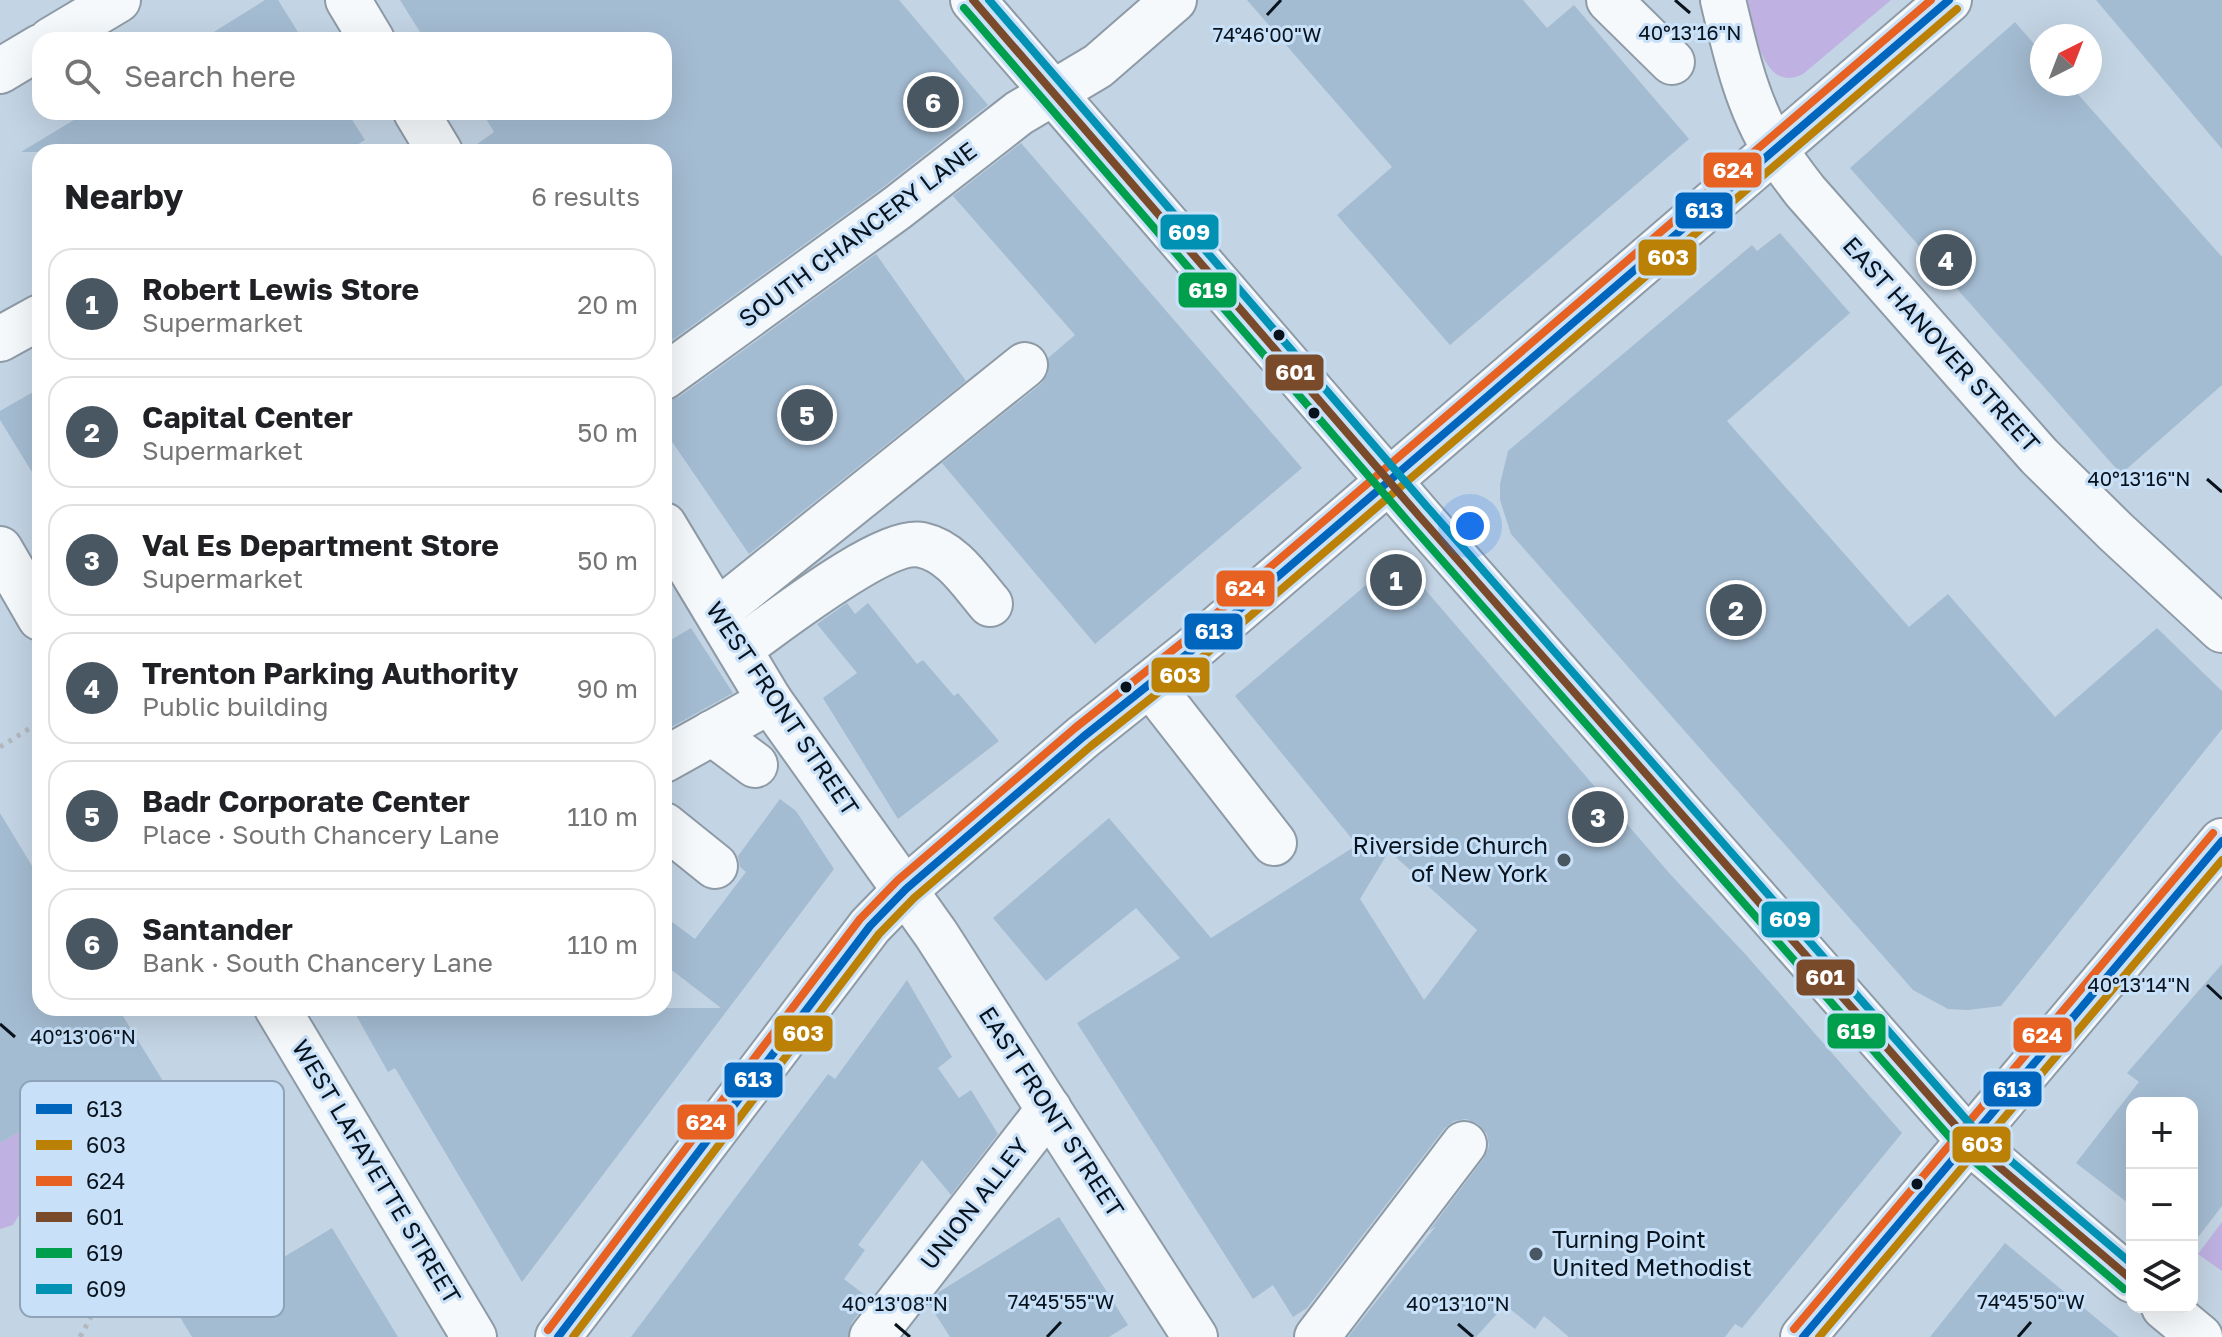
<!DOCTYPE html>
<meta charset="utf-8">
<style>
:root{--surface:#fff;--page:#f6f6f6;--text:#202124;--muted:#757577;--line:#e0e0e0;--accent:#495763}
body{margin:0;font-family:"Golos Text",sans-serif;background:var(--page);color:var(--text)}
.controls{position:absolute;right:24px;bottom:24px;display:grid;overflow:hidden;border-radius:16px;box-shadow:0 8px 32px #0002}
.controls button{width:72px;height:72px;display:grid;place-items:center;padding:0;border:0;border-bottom:2px solid var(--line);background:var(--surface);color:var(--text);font:40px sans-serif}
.compass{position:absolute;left:2030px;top:24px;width:72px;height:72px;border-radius:50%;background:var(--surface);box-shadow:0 8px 32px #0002;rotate:42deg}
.you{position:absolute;left:1470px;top:526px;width:28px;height:28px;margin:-20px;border:6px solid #fff;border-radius:50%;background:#1a73e8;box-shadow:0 0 0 12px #1a73e833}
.badge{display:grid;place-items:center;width:52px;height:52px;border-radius:50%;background:var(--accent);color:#fff;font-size:26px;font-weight:700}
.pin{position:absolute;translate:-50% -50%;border:4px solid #fff;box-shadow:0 2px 8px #0006}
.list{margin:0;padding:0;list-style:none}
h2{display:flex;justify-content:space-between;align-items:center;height:104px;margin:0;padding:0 32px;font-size:34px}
h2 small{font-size:26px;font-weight:400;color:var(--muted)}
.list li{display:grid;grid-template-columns:52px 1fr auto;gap:24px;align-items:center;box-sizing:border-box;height:112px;margin:0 16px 16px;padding:0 16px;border:2px solid var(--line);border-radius:24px}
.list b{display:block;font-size:30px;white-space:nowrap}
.list p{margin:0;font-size:26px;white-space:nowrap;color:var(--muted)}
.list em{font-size:26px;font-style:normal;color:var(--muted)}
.icon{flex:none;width:44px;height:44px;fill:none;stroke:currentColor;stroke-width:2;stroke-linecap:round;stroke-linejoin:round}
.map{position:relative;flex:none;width:2222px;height:1337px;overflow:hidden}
.search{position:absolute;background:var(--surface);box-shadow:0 8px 32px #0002;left:32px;top:32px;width:640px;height:88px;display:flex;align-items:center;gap:20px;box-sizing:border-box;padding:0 28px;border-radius:24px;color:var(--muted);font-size:30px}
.panel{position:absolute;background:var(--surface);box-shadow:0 8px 32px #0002;left:32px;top:144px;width:640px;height:872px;border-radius:24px}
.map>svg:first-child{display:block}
</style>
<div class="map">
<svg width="2222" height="1337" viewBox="0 0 2222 1337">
<rect width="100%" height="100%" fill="#c3d4e4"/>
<g fill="#bfb1e2">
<path d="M1748,0H1891L1803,74C1762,95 1754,27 1748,0Z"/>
<polygon points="55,1111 132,1240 85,1262 51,1205 27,1202 13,1225 0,1229 0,1143"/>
<polygon points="2222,1222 2222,1271 2198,1254"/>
</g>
<g fill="#a4bcd2" fill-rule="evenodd">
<polygon points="265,0 278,0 303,40 201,40"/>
<polygon points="400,0 899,0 988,105 882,188 664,346 664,152 466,152 494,132 482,112 664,112 664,40 425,40"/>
<polygon points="1247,0 1523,0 1547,28 1574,5 1689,139 1450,345 1337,215 1392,167"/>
<polygon points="2096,0 2222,0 2222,149"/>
<polygon points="2015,22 2042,53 2042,84 2069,84 2222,257 2222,385 2121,474 1850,168"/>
<polygon points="87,112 347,112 365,140 345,152 21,152"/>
<polygon points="1021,143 1302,468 1095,644 942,463 1041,384 1048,373 1048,358 1075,335 953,196"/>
<polygon points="1780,233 1850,313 1727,421 1909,627 1948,594 2055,717 2157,628 2222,691 2222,729 2001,1006 1968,1010 1948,1009 1913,990 1511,534 1500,500 1500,484 1508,451 1752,245 1757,251"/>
<polygon points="876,254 966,381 749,554 664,430 664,402 679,397"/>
<polygon points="40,388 40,485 0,420 0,411"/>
<path d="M1398,558L1670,874L1747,956L1902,1133L1742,1328L1735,1324L1725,1337H1569L1544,1316L1535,1329L1505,1305L1476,1337H1348L1436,1226L1429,1231L1484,1158L1489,1146L1487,1134L1478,1124L1466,1119L1454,1121L1444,1129L1307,1308L1293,1317L1273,1285L1253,1299L1077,1023L1180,958L1136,908L1046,981L993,918L1109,818L1211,938L1357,845L1235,696ZM1389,851L1477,930L1424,1000L1360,899Z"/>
<polygon points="847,603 855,614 868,603 917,664 923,660 954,696 958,693 999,741 898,819 823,698 857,673 817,624"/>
<polygon points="691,628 733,693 664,731 664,644"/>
<polygon points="780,799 796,811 834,869 522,1282 395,1068 388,1072 352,1008 721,1008 664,964 664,916 695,939 746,872 740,867 738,856"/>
<polygon points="0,813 40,879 40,1008 118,1008 187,1120 239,1089 277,1151 225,1182 274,1263 332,1228 398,1337 192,1337 55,1111 0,1143"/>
<polygon points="2222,964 2222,1206 2192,1245 2192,1103 2132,1103 2132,1206 2076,1163 2139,1082 2127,1073"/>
<polygon points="907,980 952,1057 938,1068 959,1098 971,1090 998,1134 951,1195 922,1160 858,1245 865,1250 844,1279 870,1299 852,1322 848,1337 631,1337 828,1074 835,1079"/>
<polygon points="1059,1217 1128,1325 1109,1337 950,1337 929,1304 939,1292"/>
<polygon points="2005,1243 2119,1337 1930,1337"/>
</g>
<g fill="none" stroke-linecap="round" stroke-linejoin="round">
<g stroke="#8e9ba7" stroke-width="48">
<g id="minor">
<polyline points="348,0 372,40"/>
<polyline points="973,0 1420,517 1970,1142 2132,1280"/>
<polyline points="1609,0 1672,62"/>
<path d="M1723,0C1735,51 1747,106 1776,151C1785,165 1795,178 1805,191L2039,456L2116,532L2222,630"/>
<polyline points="51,40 118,0"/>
<polyline points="0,71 40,47"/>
<polyline points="416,112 440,152"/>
<polyline points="0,339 40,317"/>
<polyline points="664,377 897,208 1019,113 1098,66 1174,0"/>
<polyline points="664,525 770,701 936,934 1195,1337"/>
<polyline points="0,549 40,618"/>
<polyline points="717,612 1025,365"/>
<path d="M739,649C774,625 883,537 922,545C953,552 971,582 990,604"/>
<polyline points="1150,684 1274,843"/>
<polyline points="712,733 755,765"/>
<polyline points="664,760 770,701"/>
<polyline points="664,825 715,866"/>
<polyline points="277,1008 474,1337"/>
<polyline points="2164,1307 2200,1337"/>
<polyline points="872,1337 1049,1109"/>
<polyline points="1317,1337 1464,1144"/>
</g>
</g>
<g stroke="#8e9ba7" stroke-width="48">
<g id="major">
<polyline points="558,1337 870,926 906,889 1083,737 1191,651 1949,0"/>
<polyline points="1803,1337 2222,841"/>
</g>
</g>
<g stroke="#b3b8be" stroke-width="5" stroke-dasharray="4 6" stroke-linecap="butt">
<polyline points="0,747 40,722"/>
<path d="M80,1337C98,1305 102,1297 94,1259"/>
</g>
<use href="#minor" stroke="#f6f9fb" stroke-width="44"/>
<use href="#major" stroke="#f6f9fb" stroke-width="44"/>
<g stroke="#c8e1f9" stroke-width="14">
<g id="bus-1">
<polyline points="558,1337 870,926 906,889 1083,737 1191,651 1949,0"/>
<polyline points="1803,1337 2222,841"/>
</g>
</g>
<g stroke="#c8e1f9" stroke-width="14">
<g id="bus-2">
<polyline points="573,1337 879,934 914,898 1091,746 1199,660 1957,9"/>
<polyline points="1819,1337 2222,860"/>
</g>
</g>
<g stroke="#c8e1f9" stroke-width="14">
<g id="bus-3">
<polyline points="1794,1329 2213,833"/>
<polyline points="548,1330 860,919 898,880 1075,728 1183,642 1931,0"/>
</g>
</g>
<g stroke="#c8e1f9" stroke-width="14">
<polyline id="bus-4" points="973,0 1420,517 1970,1142 2132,1280"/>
</g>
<g stroke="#c8e1f9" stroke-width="14">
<polyline id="bus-5" points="964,8 1411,525 1961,1150 2124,1289"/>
</g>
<g stroke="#c8e1f9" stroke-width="14">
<polyline id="bus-6" points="989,0 1429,509 1978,1133 2132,1264"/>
</g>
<use href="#bus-1" stroke="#0065bd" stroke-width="8"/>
<use href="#bus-2" stroke="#bb8107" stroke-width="8"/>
<use href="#bus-3" stroke="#e66122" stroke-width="8"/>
<use href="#bus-4" stroke="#7a4b2a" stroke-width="8"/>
<use href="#bus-5" stroke="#009f4e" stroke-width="8"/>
<use href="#bus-6" stroke="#0192b3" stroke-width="8"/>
</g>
<path fill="none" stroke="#08131d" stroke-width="3" d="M1675,0L1690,13M1267,15L1281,0M2207,479L2222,492M2207,985L2222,999M0,1024L15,1037M895,1324L910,1337M1458,1324L1473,1337M1047,1337L1061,1322M2018,1337L2031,1322"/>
<g fill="#08131d" stroke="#c8e1f9" stroke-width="3">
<circle cx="1279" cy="335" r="7"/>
<circle cx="1314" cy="413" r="7"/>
<circle cx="1126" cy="687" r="7"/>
<circle cx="1917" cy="1184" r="7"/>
</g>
<g fill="#495763" stroke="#c8e1f9" stroke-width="3">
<circle cx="1564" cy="860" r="8"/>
<circle cx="1536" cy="1254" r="8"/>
</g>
<g text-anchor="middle" stroke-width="6" stroke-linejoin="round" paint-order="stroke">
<g font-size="24" fill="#08131d" stroke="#c8e1f9">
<text transform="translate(858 235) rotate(-37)" y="8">SOUTH CHANCERY LANE</text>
<text transform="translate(1941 345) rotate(48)" y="8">EAST HANOVER STREET</text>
<text transform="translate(782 709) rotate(56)" y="8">WEST FRONT STREET</text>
<text transform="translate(1051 1112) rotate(57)" y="8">EAST FRONT STREET</text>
<text transform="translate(376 1172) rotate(59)" y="8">WEST LAFAYETTE STREET</text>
<text transform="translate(975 1204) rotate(-52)" y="8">UNION ALLEY</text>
</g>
<g font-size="24" fill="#08131d" stroke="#c8e1f9" text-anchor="end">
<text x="1548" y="854">Riverside Church<tspan x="1548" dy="28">of New York</tspan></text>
<text x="1552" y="1248" text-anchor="start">Turning Point<tspan x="1552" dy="28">United Methodist</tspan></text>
</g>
</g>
<rect x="20" y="1081" width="264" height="236" rx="12" fill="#c8e1f9" stroke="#8ea3b7" stroke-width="2"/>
<rect x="36" y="1104" width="36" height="10" fill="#0065bd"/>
<rect x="36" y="1140" width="36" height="10" fill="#bb8107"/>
<rect x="36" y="1176" width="36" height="10" fill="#e66122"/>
<rect x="36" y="1212" width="36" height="10" fill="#7a4b2a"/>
<rect x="36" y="1248" width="36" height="10" fill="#009f4e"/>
<rect x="36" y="1284" width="36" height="10" fill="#0192b3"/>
<g font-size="22" fill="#08131d">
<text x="86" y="1117">613</text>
<text x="86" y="1153">603</text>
<text x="86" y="1189">624</text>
<text x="86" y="1225">601</text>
<text x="86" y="1261">619</text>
<text x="86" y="1297">609</text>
</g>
<g font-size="20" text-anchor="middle" fill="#08131d" stroke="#c8e1f9" stroke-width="6" stroke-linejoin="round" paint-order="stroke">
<text x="1690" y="40">40°13'16"N</text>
<text x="1267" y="42">74°46'00"W</text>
<text x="2139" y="486">40°13'16"N</text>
<text x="2139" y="992">40°13'14"N</text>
<text x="83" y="1044">40°13'06"N</text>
<text x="1061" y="1309">74°45'55"W</text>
<text x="2031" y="1309">74°45'50"W</text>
<text x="895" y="1311">40°13'08"N</text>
<text x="1458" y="1311">40°13'10"N</text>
</g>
<g stroke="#c8e1f9" stroke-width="3">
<rect x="1702" y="151" width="61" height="38" rx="8" fill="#e66122"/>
<rect x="1674" y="191" width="60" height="39" rx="8" fill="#0065bd"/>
<rect x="1159" y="213" width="61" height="38" rx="8" fill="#0192b3"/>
<rect x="1637" y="238" width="61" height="39" rx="8" fill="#bb8107"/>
<rect x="1177" y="271" width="61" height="38" rx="8" fill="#009f4e"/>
<rect x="1264" y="353" width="61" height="39" rx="8" fill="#7a4b2a"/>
<rect x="1215" y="569" width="61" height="39" rx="8" fill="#e66122"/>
<rect x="1183" y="612" width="61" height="39" rx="8" fill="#0065bd"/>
<rect x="1150" y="656" width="61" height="38" rx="8" fill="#bb8107"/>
<rect x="1760" y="900" width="61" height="39" rx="8" fill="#0192b3"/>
<rect x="1795" y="958" width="61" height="39" rx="8" fill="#7a4b2a"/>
<rect x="1826" y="1012" width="61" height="38" rx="8" fill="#009f4e"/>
<rect x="773" y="1014" width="61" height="39" rx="8" fill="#bb8107"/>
<rect x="2012" y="1016" width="61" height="38" rx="8" fill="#e66122"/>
<rect x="723" y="1061" width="61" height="38" rx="8" fill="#0065bd"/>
<rect x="1982" y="1070" width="61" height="38" rx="8" fill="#0065bd"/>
<rect x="676" y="1103" width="60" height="38" rx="8" fill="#e66122"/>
<rect x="1951" y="1125" width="61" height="39" rx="8" fill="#bb8107"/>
</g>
<g font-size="22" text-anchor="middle" font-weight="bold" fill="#fff">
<text x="1733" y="178">624</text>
<text x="1704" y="218">613</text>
<text x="1189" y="240">609</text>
<text x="1668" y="265">603</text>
<text x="1208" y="298">619</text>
<text x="1295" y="380">601</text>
<text x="1245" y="596">624</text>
<text x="1214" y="639">613</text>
<text x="1180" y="683">603</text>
<text x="1790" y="927">609</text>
<text x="1825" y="985">601</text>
<text x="1856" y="1039">619</text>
<text x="803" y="1041">603</text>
<text x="2042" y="1043">624</text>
<text x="753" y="1087">613</text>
<text x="2012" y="1097">613</text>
<text x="706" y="1130">624</text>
<text x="1982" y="1152">603</text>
</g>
</svg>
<div class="controls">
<button>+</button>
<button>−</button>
<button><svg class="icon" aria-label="layers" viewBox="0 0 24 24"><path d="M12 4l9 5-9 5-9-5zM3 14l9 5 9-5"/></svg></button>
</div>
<svg class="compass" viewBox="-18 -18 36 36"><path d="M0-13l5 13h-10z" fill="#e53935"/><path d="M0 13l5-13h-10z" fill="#757577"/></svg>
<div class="you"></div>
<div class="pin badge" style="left:1396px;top:580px">1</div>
<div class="pin badge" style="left:1736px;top:610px">2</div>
<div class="pin badge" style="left:1598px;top:817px">3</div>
<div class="pin badge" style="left:1946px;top:260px">4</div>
<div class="pin badge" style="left:807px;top:415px">5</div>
<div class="pin badge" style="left:933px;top:102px">6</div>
<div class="search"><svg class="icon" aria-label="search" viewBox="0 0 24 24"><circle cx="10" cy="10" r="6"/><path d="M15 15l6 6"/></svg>Search here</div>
<section class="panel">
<h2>Nearby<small>6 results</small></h2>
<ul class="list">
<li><span class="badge">1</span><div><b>Robert Lewis Store</b><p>Supermarket</p></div><em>20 m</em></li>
<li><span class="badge">2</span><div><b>Capital Center</b><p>Supermarket</p></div><em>50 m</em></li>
<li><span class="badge">3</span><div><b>Val Es Department Store</b><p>Supermarket</p></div><em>50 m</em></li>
<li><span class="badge">4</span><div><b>Trenton Parking Authority</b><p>Public building</p></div><em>90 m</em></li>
<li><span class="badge">5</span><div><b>Badr Corporate Center</b><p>Place · South Chancery Lane</p></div><em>110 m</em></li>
<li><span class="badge">6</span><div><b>Santander</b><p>Bank · South Chancery Lane</p></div><em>110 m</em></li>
</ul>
</section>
</div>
